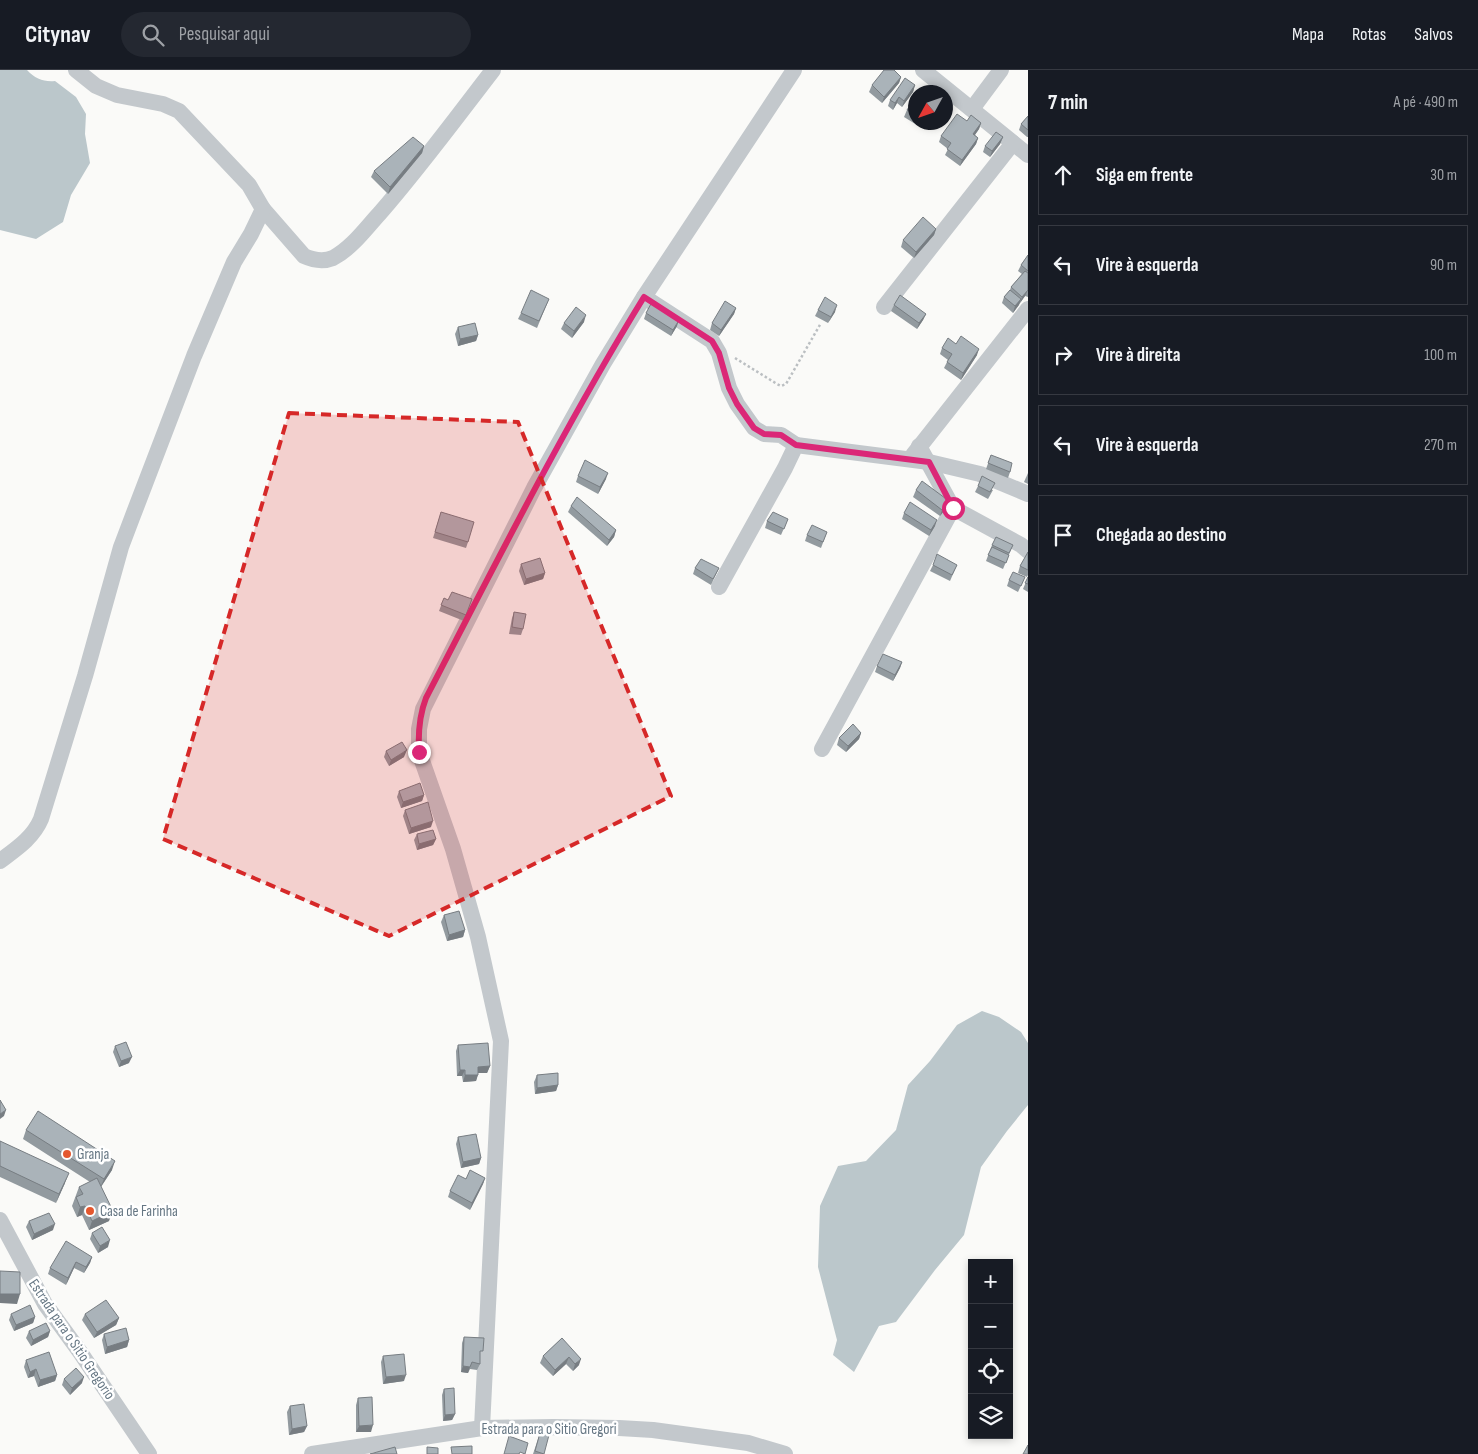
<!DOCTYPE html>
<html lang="pt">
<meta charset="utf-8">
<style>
:root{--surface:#171b24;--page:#242831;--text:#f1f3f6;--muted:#9ea1a6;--line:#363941}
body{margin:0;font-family:"Sofia Sans Condensed",sans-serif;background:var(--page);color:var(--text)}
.controls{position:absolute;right:15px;bottom:15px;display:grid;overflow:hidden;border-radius:0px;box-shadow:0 2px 8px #0003}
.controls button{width:45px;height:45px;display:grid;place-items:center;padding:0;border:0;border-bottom:1px solid var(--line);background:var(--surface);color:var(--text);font:25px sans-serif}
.compass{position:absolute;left:908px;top:15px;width:45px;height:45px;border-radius:50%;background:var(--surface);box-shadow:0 2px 8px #0003;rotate:230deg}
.stop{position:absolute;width:15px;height:15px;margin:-11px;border:4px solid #db2777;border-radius:50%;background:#fff}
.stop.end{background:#db2777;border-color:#fff;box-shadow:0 1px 5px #0008}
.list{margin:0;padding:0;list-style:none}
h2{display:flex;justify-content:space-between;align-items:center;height:65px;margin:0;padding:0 20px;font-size:21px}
h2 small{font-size:16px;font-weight:400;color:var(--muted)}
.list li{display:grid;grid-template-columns:32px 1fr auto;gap:15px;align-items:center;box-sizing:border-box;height:80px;margin:0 10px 10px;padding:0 10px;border:1px solid var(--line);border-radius:0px}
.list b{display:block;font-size:19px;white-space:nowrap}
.list em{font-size:16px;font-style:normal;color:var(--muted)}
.icon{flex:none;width:28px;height:28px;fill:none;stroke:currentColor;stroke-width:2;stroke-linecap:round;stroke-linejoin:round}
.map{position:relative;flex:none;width:1028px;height:1384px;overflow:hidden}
header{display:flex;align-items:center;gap:30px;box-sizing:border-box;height:70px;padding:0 25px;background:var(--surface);border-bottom:1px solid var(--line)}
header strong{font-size:24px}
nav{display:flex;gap:28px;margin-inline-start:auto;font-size:18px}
.search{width:350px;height:45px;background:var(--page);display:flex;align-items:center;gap:12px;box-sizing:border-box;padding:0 18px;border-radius:28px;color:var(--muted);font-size:19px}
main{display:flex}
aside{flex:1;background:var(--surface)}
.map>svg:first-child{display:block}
</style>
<header>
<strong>Citynav</strong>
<div class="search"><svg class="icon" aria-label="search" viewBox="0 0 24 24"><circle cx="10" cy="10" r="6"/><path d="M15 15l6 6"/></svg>Pesquisar aqui</div>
<nav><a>Mapa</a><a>Rotas</a><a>Salvos</a></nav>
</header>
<main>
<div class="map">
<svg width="1028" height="1384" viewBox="0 0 1028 1384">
<rect width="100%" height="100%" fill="#fafaf8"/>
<g fill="#bbc7cb">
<path d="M0,0H27C35,9 44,12 55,11L76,27L86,44L85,64L90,93L71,125L63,152L36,169L0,160Z"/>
<polygon points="982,941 999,947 1021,962 1028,973 1028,1035 1007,1061 981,1097 964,1165 935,1200 896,1252 879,1256 854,1302 833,1285 837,1270 818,1197 820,1136 838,1096 866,1091 896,1060 908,1015 930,991 957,955"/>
</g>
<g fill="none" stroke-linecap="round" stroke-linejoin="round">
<polyline stroke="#bbbfc2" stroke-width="2.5" stroke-dasharray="2.5 2.5" stroke-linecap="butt" points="735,288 777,314 781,316 786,314 821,253"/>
<g stroke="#c3c8cc" stroke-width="16">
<path d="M76,0L96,16L117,25L163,34L179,41L249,115L263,139L304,186C313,190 323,192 333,188C352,178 366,158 380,143C420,97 456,48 493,0"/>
<polyline points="923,0 1028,85"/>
<polyline points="972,39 1001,0"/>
<polyline points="644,227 712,271 719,283 729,318 737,334 754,358 764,364 781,365 796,375"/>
<polyline points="884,237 1013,73"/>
<polyline points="913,385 1028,239"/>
<polyline points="953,438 1021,475 1028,481"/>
<polyline points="719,517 785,398 796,375 929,392 980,404 1028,424"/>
<polyline points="822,679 953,438 919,376"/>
<path d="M0,791C16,779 33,768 41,749L85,606L121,477L132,448L194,286L234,192L251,164L263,139"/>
<polyline points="0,1150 45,1234 80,1282 149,1384"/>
<polyline points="482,1358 501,971 478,867 453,779 419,682 419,659 423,639 534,418 603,294 644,227 794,0"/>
<polyline points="312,1384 482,1358 553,1357 619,1358 653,1360 748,1373 785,1384"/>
</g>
</g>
<g fill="#929a9f">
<polygon points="901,7 899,13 882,33 869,22 872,15"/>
<polygon points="915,15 913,22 902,37 897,33 893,40 888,36 890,30"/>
<polygon points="916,27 916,52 918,52 917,55 904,47 907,40"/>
<polygon points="1028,46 1028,67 1027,67 1019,60 1021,54"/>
<polygon points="967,51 981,53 979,59 975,65 978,68 976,74 960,96 945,85 948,79 939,72 941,66"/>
<polygon points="1003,67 1000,74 990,87 983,82 985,76"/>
<polygon points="424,76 422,83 388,124 371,107 374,101"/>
<polygon points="936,159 934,165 914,188 901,177 903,170"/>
<polygon points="1028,185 1028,227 1025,226 1013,243 1002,233 1004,227 1010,220 1011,217 1022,204 1018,201 1021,195"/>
<polygon points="549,229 537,258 518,249 521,243"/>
<polygon points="894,235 926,244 923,250 917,259 891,241"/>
<polygon points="736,238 734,244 719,266 710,260 712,253"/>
<polygon points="818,240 835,242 828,253 815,246"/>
<polygon points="646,243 677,256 671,266 644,249"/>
<polygon points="584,252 572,268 561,259 564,253"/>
<polygon points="458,257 478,265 476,271 458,276 455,264"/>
<polygon points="956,274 977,285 961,310 944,298 948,290 940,284 942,278"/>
<polygon points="991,385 1010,402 1008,408 986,399"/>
<polygon points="1028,403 1028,414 1024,412"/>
<polygon points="578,406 606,409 598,424 576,412"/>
<polygon points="978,416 993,420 988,429 975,422"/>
<polygon points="916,420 947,437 940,446 913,427"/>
<polygon points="571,436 616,460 614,467 607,476 568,442"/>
<polygon points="441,442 468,472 466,478 433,468"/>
<polygon points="904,443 935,456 929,466 902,449"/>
<polygon points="788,449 781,465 765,458 767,451"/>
<polygon points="827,462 821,478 805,471 807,465"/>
<polygon points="992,475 1013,475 1003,499 986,491"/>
<polygon points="1028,482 1028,505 1027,507 1018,503 1020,496"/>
<polygon points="521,494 545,503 543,509 524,515 519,501"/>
<polygon points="933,495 957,495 950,511 930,501"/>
<polygon points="695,498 719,498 711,515 693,504"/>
<polygon points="1025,507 1018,522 1007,516 1009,510"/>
<polygon points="1028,507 1028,522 1023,519"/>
<polygon points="444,528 448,530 472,529 464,551 439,541"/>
<polygon points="514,542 523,559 521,565 509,564 512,548"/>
<polygon points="902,592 900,598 893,611 875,602 877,596"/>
<polygon points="861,663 859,669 846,682 837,675 839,668"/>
<polygon points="386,681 404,687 389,696 384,687"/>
<polygon points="399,721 424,725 422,731 401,738 397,727"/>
<polygon points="405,740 431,757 409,764 403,746"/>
<polygon points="417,764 436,769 433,775 417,780 414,770"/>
<polygon points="444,845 465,860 463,867 447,871 441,852"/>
<polygon points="458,975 490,996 487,1003 478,1003 476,1011 463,1012 462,1006 457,1006 456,981"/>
<polygon points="115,976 129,993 119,997 113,982"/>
<polygon points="537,1005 558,1015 556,1021 535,1024 534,1012"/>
<polygon points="26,1060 112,1100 101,1117 109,1151 89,1160 82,1145 77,1147 72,1136 79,1117 90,1112 23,1069"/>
<polygon points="458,1067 481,1088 479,1094 461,1098 456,1074"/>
<polygon points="0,1071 65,1113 56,1133 0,1107"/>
<polygon points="485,1108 483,1114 470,1140 448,1127 450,1121 466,1109"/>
<polygon points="29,1151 53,1160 32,1170 26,1157"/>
<polygon points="92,1163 108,1177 98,1183 90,1169"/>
<polygon points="92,1187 90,1193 84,1203 74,1198 66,1215 48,1204 50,1198"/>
<polygon points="11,1244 35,1247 33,1253 14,1261 9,1250"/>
<polygon points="85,1244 119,1248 116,1255 94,1268 82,1250"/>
<polygon points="29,1261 50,1261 48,1267 31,1276 26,1268"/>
<polygon points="104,1264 129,1270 127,1277 105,1284 102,1270"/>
<polygon points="464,1267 480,1287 480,1294 477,1300 470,1299 468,1303 461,1302 462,1273"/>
<polygon points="562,1268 579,1295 573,1301 566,1294 553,1306 540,1293 543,1286"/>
<polygon points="383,1286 404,1311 383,1314 381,1292"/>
<polygon points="26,1290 57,1305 55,1311 38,1317 34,1306 28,1308 24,1297"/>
<polygon points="64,1309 82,1313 70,1325 62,1315"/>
<polygon points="444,1319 455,1344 452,1350 443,1351 442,1325"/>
<polygon points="358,1328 371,1362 356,1362 356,1335"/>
<polygon points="290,1336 307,1356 304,1362 289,1365 287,1342"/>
<polygon points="540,1363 544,1384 533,1384"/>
</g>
<g fill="#777d82">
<polygon points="901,7 899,13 882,33 884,27"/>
<polygon points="915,15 913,22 902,37 904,31"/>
<polygon points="899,27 897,33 893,40 895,33"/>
<polygon points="981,53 979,59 971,70 973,64"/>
<polygon points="1003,67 1000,74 990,87 992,81"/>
<polygon points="978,68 976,74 960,96 962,90"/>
<polygon points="424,76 422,83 388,124 390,117"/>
<polygon points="936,159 934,165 914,188 916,182"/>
<polygon points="1028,219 1025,226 1020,233 1022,227"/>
<polygon points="1021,229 1019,235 1013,243 1015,236"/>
<polygon points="837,235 835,242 828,253"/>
<polygon points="736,238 734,244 719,266 721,260"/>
<polygon points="926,244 923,250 917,259 919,253"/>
<polygon points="586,245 584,252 572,268 574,261"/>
<polygon points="679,250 677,256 671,266 673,260"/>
<polygon points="478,265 476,271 458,276 460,269"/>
<polygon points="979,279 977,285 961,310 963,303"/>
<polygon points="608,403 606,409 598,424 600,417"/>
<polygon points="949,431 947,437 940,446 942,440"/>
<polygon points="937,450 935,456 929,466 931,460"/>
<polygon points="616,460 614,467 607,476 609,470"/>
<polygon points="545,503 543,509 524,515 526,509"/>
<polygon points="902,592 900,598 893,611 895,605"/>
<polygon points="861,663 859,669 846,682 848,676"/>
<polygon points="407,680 404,687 389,696 391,690"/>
<polygon points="424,725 422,731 401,738 403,732"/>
<polygon points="433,751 431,757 409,764 411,758"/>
<polygon points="436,769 433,775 417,780 419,774"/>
<polygon points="465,860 463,867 447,871 449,865"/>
<polygon points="132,987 129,993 119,997 121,991"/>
<polygon points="490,996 487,1003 475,1003 478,997"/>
<polygon points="460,1000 465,1000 462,1006 457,1006"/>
<polygon points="465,1005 478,1005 476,1011 463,1012"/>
<polygon points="558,1015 556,1021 535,1024 537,1018"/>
<polygon points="6,1040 4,1046 0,1049 0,1044"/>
<polygon points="481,1088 479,1094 461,1098 463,1092"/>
<polygon points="115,1091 112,1100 100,1118 104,1109"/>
<polygon points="69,1103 65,1113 56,1133 59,1124"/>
<polygon points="485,1108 483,1114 470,1140 472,1133"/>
<polygon points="85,1136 82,1145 77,1147 80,1137"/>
<polygon points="113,1141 109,1151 89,1160 92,1151"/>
<polygon points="55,1154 53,1160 32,1170 34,1164"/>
<polygon points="110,1170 108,1177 98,1183 100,1176"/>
<polygon points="92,1187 90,1193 84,1203 86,1197"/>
<polygon points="76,1192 74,1198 66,1215 68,1208"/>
<polygon points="0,1224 20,1224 17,1234 0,1233"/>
<polygon points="35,1247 33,1253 14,1261 16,1255"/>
<polygon points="119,1248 116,1255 94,1268 97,1262"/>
<polygon points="50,1261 48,1267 31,1276 33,1270"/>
<polygon points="129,1270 127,1277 105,1284 107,1277"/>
<polygon points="569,1287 566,1294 553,1306 555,1300"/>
<polygon points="581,1289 579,1295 573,1301 575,1294"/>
<polygon points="463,1296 470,1297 468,1303 461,1302"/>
<polygon points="36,1299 34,1306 28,1308 30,1302"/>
<polygon points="57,1305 55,1311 38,1317 40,1310"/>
<polygon points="406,1305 404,1311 383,1314 386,1307"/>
<polygon points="84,1307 82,1313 70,1325 72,1318"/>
<polygon points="455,1344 452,1350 443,1351 445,1345"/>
<polygon points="373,1355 371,1362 356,1362 359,1356"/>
<polygon points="307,1356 304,1362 289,1365 292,1359"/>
</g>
<g fill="#aab3b9" stroke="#777d82">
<polygon points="884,0 894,0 901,7 884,27 872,15"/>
<polygon points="905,8 915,15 904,31 899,27 895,33 890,30"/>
<polygon points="916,27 916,46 907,40"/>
<polygon points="957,44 967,51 971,45 981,53 973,64 978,68 962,90 947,79 951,73 941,66"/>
<polygon points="1028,46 1028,60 1021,54"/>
<polygon points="996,62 1003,67 992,81 985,76"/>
<polygon points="413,67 424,76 390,117 374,101"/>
<polygon points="923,147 936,159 916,182 903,170"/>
<polygon points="1028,185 1028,201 1021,195"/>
<polygon points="1025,201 1028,203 1028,220 1022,227 1011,217"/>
<polygon points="531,220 549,229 539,251 521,243"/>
<polygon points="1010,220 1021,229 1015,236 1004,227"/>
<polygon points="900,225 926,244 919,253 894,235"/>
<polygon points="825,227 837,235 831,247 818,240"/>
<polygon points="725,231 736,238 721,260 712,253"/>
<polygon points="652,232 679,250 673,260 646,243"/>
<polygon points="576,237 586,245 574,261 564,253"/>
<polygon points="475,253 478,265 460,269 458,257"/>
<polygon points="961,266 979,279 963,303 947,292 952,284 942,278 948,268 956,274"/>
<polygon points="991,385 1012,393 1010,402 988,393"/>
<polygon points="585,390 608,403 600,417 578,406"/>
<polygon points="982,406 995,413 990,422 978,416"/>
<polygon points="922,411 949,431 942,440 916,420"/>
<polygon points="577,427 616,460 609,470 571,436"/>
<polygon points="910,432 937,450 931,460 904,443"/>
<polygon points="441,442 474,452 468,472 435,462"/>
<polygon points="773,442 788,449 784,459 767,451"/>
<polygon points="812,455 827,462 823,472 807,465"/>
<polygon points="996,467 1013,475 1009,483 992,475"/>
<polygon points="992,477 1009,485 1006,493 988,485"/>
<polygon points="1028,482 1028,500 1020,496"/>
<polygon points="937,484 957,495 952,505 933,495"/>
<polygon points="540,488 545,503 526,509 521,494"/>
<polygon points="701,489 719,498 713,509 695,498"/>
<polygon points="1013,502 1025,507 1021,516 1009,510"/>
<polygon points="1028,507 1028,514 1025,513"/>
<polygon points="452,522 472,529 466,545 441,535 444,528 448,530"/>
<polygon points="514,542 526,544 523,559 512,557"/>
<polygon points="883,584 902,592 895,605 877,596"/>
<polygon points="853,654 861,663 848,676 839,668"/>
<polygon points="402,672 407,680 391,690 386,681"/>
<polygon points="420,713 424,725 403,732 399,721"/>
<polygon points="428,732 433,751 411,758 405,740"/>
<polygon points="433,760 436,769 419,774 417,764"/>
<polygon points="459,841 465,860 449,865 444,845"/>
<polygon points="126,972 132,987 121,991 115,976"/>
<polygon points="488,973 490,996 478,997 478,1005 465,1005 465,1000 460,1000 458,975"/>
<polygon points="558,1003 558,1015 537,1018 537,1005"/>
<polygon points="0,1030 6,1040 0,1044"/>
<polygon points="38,1041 115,1091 104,1109 26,1060"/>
<polygon points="476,1064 481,1088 463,1092 458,1067"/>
<polygon points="0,1071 69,1103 59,1124 0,1096"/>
<polygon points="470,1100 485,1108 472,1133 450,1121 458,1105 466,1109"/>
<polygon points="97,1108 113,1141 92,1151 85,1136 80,1137 76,1127 83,1124 79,1117"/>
<polygon points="49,1143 55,1154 34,1164 29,1151"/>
<polygon points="102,1157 110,1170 100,1176 92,1163"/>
<polygon points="66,1171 92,1187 86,1197 76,1192 68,1208 50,1198"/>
<polygon points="0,1201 20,1202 20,1224 0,1224"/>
<polygon points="106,1230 119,1248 97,1262 85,1244"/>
<polygon points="30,1235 35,1247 16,1255 11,1244"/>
<polygon points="46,1253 50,1261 33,1270 29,1261"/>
<polygon points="126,1258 129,1270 107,1277 104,1264"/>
<polygon points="464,1267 484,1268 483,1281 480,1281 480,1294 472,1292 470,1297 463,1296"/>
<polygon points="562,1268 581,1289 575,1294 569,1287 555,1300 543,1286"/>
<polygon points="49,1282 57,1305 40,1310 36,1299 30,1302 26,1290"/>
<polygon points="404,1284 406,1305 386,1307 383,1286"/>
<polygon points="76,1298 84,1307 72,1318 64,1309"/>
<polygon points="454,1318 455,1344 445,1345 444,1319"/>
<polygon points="372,1327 373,1355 359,1356 358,1328"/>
<polygon points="304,1334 307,1356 292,1359 290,1336"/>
<polygon points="540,1363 549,1365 544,1384 535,1381"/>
<polygon points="509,1366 528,1373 525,1384 520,1382 519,1384 504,1384"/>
<polygon points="1028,1375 1028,1384 1023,1384"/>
<polygon points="472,1376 472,1384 452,1384 451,1377"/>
<polygon points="395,1377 397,1384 370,1384"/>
<polygon points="427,1377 438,1378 438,1384 427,1384"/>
</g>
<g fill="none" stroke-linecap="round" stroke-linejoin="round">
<path stroke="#db2777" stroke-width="6" d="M419,682C418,663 419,646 426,628C496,493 564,357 644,227L712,271L719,283L729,318L737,334L754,358L764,364L781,365L796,375L929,392L953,438"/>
</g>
<path fill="#d62828" fill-opacity="0.2" stroke="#d62828" stroke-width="4" stroke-dasharray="10 6" stroke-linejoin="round" d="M289,343L518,352L671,726L389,866L163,769Z"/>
<g fill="#e4572e" stroke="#fff" stroke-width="2">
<circle cx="67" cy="1084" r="5"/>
<circle cx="90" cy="1141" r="5"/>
</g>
<g text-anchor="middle" stroke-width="5" stroke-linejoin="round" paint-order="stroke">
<g font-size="15" fill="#657683" stroke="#fff" text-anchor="start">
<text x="77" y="1089">Granja</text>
<text x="100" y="1146">Casa de Farinha</text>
</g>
<g font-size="15" fill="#657683" stroke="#fff">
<text transform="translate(72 1269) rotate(56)" y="5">Estrada para o Sitio Gregorio</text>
<text x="549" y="1364">Estrada para o Sitio Gregori</text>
</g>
</g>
</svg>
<div class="controls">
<button>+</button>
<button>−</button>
<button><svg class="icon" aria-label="locate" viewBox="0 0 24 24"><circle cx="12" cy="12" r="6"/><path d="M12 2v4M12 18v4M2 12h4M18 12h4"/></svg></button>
<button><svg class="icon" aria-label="layers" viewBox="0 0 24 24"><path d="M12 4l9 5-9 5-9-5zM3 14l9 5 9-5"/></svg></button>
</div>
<svg class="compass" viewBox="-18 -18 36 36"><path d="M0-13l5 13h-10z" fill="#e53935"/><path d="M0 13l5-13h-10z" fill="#9ea1a6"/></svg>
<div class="stop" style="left:953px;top:438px"></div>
<div class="stop end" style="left:419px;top:682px"></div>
</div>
<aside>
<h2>7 min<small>A pé · 490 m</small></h2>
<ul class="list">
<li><svg class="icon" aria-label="ahead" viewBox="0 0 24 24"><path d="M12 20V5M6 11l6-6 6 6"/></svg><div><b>Siga em frente</b></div><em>30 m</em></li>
<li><svg class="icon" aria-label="left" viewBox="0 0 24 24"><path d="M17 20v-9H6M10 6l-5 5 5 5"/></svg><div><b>Vire à esquerda</b></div><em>90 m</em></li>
<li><svg class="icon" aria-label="right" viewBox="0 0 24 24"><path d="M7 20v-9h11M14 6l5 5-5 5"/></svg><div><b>Vire à direita</b></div><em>100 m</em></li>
<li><svg class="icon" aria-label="left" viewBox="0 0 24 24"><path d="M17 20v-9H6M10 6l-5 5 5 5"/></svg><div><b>Vire à esquerda</b></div><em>270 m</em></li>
<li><svg class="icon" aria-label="arrive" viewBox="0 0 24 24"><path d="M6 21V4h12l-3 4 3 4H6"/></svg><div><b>Chegada ao destino</b></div></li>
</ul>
</aside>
</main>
